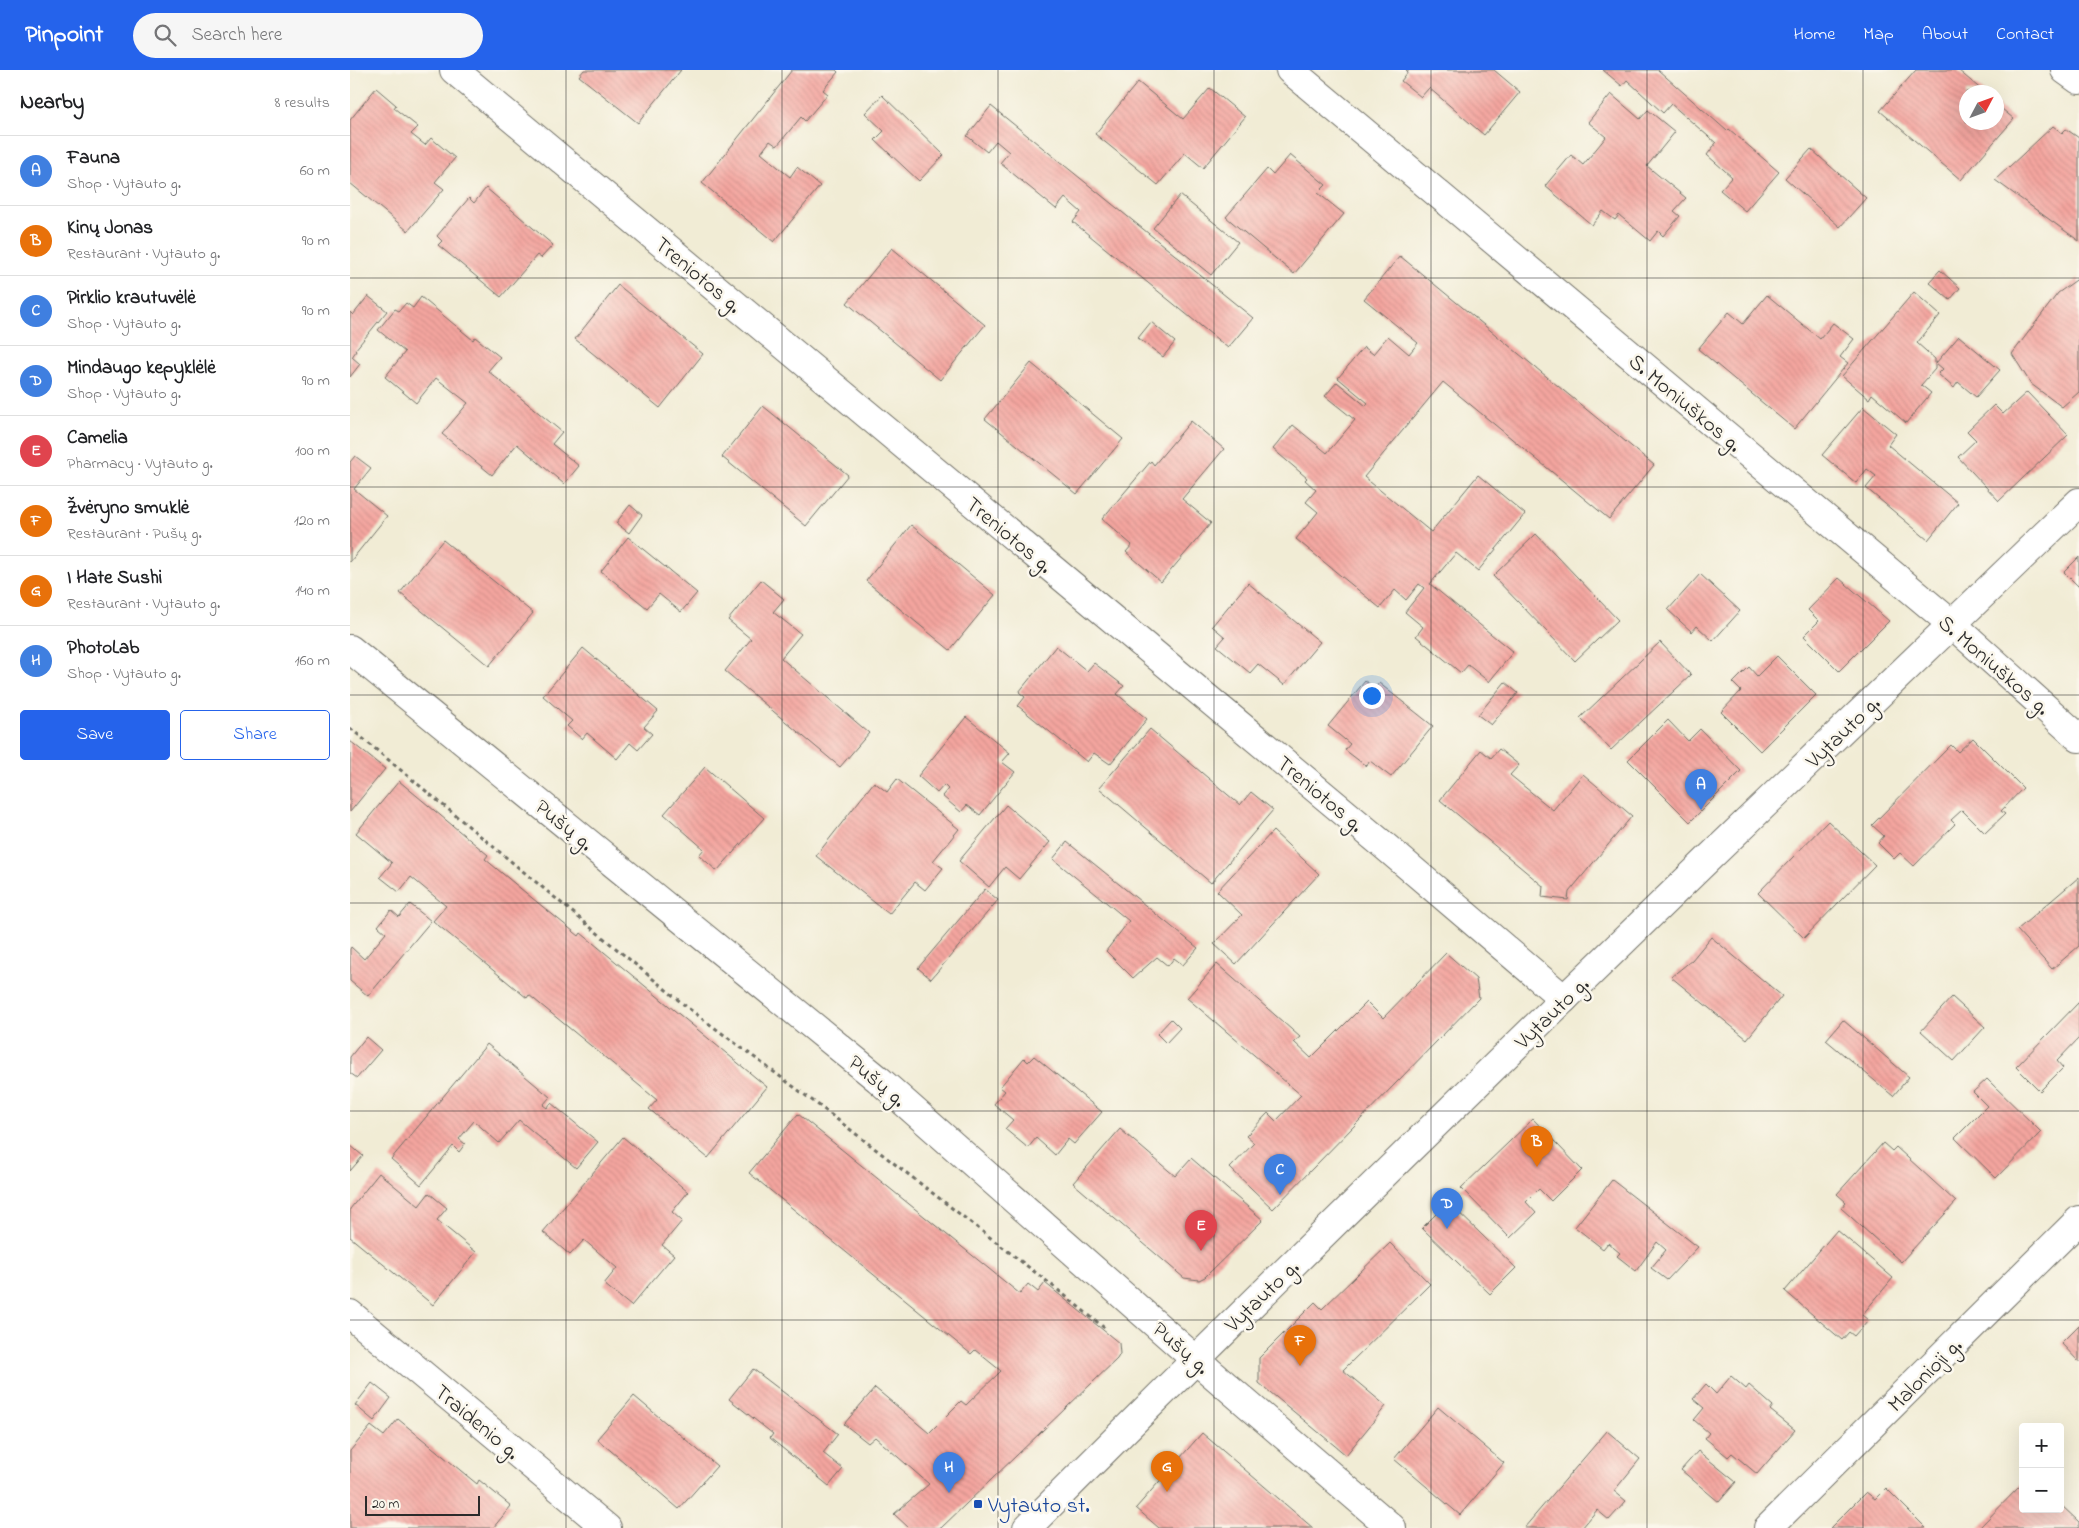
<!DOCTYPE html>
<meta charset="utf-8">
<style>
:root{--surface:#fff;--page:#f6f6f6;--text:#202124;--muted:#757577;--line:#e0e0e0;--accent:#2563eb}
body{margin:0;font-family:"Indie Flower",sans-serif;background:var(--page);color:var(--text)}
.controls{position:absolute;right:15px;bottom:15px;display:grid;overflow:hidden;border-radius:5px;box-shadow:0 5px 20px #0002}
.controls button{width:45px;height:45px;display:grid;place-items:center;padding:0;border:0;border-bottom:1px solid var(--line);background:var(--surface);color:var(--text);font:25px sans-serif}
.compass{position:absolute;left:1609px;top:15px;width:45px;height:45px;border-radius:50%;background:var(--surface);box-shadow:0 5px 20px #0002;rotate:49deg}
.scale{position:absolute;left:15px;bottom:12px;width:115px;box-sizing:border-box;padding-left:5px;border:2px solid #2b2b2b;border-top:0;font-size:14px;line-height:18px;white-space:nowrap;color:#2b2b2b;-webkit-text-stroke:4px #fbf7ec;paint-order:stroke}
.you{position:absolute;left:1021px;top:625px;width:18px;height:18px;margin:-12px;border:4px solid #fff;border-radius:50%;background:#1a73e8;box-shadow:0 0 0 8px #1a73e833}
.badge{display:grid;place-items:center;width:32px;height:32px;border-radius:50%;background:var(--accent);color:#fff;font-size:16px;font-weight:700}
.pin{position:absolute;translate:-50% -41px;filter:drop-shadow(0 1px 2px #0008)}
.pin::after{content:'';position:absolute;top:26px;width:18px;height:15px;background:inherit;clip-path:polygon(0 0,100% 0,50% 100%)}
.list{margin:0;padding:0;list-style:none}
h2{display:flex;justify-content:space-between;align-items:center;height:65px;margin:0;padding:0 20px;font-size:21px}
h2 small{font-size:16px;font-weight:400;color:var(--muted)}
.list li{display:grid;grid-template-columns:32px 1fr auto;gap:15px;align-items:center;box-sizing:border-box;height:70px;padding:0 20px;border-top:1px solid var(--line)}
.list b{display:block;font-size:19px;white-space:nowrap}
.list p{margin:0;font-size:16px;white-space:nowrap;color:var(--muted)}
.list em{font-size:16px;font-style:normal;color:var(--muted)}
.actions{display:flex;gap:10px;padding:15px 20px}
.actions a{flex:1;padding:11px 0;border:1px solid var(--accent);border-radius:5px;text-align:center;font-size:18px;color:var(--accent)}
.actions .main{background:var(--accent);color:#fff}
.icon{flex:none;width:28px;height:28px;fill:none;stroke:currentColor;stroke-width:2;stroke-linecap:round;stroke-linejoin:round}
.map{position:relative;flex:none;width:1729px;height:1458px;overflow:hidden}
header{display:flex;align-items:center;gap:30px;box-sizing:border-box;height:70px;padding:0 25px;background:var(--accent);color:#fff}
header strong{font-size:24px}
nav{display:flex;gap:28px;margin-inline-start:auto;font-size:18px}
.search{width:350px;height:45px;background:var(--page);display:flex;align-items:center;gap:12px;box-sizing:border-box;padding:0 18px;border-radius:28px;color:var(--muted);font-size:19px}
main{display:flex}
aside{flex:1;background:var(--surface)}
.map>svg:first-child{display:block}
</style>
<header>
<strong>Pinpoint</strong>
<div class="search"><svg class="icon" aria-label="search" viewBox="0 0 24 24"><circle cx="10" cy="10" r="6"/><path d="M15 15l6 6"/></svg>Search here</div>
<nav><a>Home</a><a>Map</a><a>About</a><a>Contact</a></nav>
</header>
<main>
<aside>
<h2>Nearby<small>8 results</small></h2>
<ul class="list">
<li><span class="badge" style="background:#3f7fe0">A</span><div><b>Fauna</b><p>Shop · Vytauto g.</p></div><em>60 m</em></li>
<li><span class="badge" style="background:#e8710a">B</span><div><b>Kinų Jonas</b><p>Restaurant · Vytauto g.</p></div><em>90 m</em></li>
<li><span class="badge" style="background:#3f7fe0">C</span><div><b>Pirklio krautuvėlė</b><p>Shop · Vytauto g.</p></div><em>90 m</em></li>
<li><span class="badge" style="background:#3f7fe0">D</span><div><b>Mindaugo kepyklėlė</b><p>Shop · Vytauto g.</p></div><em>90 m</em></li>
<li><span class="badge" style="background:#e0444e">E</span><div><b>Camelia</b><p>Pharmacy · Vytauto g.</p></div><em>100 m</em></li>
<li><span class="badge" style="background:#e8710a">F</span><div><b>Žvėryno smuklė</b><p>Restaurant · Pušų g.</p></div><em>120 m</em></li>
<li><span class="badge" style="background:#e8710a">G</span><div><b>I Hate Sushi</b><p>Restaurant · Vytauto g.</p></div><em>140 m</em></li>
<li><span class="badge" style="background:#3f7fe0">H</span><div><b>PhotoLab</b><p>Shop · Vytauto g.</p></div><em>160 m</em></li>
</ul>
<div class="actions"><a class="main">Save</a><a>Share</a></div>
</aside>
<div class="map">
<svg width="1729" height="1458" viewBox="0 0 1729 1458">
<defs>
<pattern id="building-back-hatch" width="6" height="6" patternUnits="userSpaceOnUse" patternTransform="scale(1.25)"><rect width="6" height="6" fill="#f4a59f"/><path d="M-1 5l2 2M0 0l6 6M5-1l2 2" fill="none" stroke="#d18e89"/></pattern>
</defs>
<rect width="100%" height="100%" fill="#fbf7ec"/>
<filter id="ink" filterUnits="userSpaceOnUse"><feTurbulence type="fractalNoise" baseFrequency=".02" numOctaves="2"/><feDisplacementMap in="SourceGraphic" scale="10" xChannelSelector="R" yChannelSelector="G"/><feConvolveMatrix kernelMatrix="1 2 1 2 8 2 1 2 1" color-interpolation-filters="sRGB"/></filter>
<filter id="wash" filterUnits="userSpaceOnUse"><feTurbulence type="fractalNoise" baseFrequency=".0096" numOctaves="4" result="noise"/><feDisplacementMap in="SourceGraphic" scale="20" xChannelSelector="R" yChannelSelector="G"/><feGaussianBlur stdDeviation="1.12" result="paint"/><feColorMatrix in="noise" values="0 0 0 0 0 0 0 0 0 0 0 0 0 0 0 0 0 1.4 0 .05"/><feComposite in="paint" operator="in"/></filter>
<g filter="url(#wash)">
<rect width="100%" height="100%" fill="#f1ecd5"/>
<g id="blocks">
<g fill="url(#building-back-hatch)">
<polygon points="234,0 331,0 288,53 229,6"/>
<polygon points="442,0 486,0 488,2 473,20 478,24 455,51 451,47 427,76 420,71 411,83 440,107 447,97 470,116 424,172 352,113"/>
<polygon points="1056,0 1144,0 1170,22 1134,65 1079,18 1071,27 1051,11 1058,2"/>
<polygon points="1253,0 1308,0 1377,61 1379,59 1429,102 1395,141 1370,120 1382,107 1357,85 1366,73 1321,34 1313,43 1277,10 1272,16"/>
<polygon points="1566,0 1608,0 1634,22 1616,22 1616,52 1646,52 1646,34 1664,49 1611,110 1530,41"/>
<polygon points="788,12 833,49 860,18 895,47 853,98 835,83 808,115 745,64"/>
<polygon points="26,18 46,35 44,38 68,57 61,64 75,75 81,68 105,88 85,112 94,119 58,161 0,113 0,50"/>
<polygon points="1261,24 1290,49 1298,40 1325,62 1297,96 1336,128 1324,141 1330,146 1313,166 1308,161 1300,171 1269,145 1265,150 1253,141 1242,155 1195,116 1221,85 1233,95 1256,67 1238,52"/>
<polygon points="532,25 594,85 569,111 525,70 534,61 515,43"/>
<polygon points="641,36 903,248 878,278 723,152 731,142 715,128 706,139 650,93 659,82 646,71 637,82 617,66"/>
<polygon points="1703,56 1712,63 1716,59 1729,68 1729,171 1645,110"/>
<polygon points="1461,79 1516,128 1490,157 1435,108"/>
<polygon points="940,85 976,115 968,123 994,144 944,204 876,147 917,99 923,105"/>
<polygon points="136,118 203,175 191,188 187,185 151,227 88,175 92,171 87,166 119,128 124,133"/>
<polygon points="830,125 888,172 861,205 803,158"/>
<polygon points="542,178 635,255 590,310 497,233"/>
<polygon points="1050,186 1304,395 1259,449 1093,312 1014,407 1081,462 1128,405 1175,444 1128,501 1106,483 1080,514 1163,582 1139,612 1118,595 1111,603 1066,566 1073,557 1055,542 1074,518 1069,514 1056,530 1045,520 1030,538 946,469 968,442 956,432 966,420 955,410 957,408 923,379 943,355 977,383 1005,350 975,326 987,312 1016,336 1018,333 988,308 1014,277 1023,284 1038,266 1059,284 1068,273 1014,229"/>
<polygon points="1590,200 1610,218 1600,230 1579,212"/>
<polygon points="1729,208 1729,322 1712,337 1681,314 1662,284 1708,223"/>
<polygon points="268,215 353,284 310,338 225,269"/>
<polygon points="1564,222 1590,245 1567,273 1585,289 1585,299 1571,315 1581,323 1556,353 1522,324 1519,329 1492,306"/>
<polygon points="1417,225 1470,269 1483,253 1504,269 1490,287 1498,293 1444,359 1348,279 1379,242 1393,254"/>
<polygon points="18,226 37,241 5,280 6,281 2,287 10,294 0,307 0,242 3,245"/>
<polygon points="71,227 123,270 125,267 150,287 138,301 212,362 202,374 229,396 214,414 167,374 142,405 92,364 118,333 86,308 66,333 35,307 55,282 28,260 45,239 49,241 56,233 63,238"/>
<polygon points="801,252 825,272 813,287 788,268"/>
<polygon points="1609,266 1650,300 1626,327 1608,312 1604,318 1588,304 1593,299 1586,293"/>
<polygon points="681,293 773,369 727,424 635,349"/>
<polygon points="1677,322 1718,365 1649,431 1608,387 1626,370 1617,361 1644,335 1653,344"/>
<polygon points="413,336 498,405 456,456 372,387"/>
<polygon points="1513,337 1546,364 1538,375 1608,433 1578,470 1516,418 1526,406 1517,399 1506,413 1472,385"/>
<polygon points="841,351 874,379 832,429 861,453 811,512 776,482 782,475 752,449 801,391 804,395"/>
<polygon points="5,386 21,398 4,419 37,446 0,492 0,392"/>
<polygon points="280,435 292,445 279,463 266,453"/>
<polygon points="561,455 645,525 600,580 516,511"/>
<polygon points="1186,464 1268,550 1225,591 1143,506"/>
<polygon points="278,467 347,523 331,542 309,524 297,538 251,501"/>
<polygon points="93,470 183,543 139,596 50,523"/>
<polygon points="1729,487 1729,517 1714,502"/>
<polygon points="1350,504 1390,541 1363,571 1347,556 1342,562 1318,540"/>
<polygon points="1489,508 1539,551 1489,601 1454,566 1469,551 1458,540"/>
<polygon points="411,510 434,529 423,542 451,564 431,588 519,663 490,697 375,601 401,569 378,550"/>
<polygon points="898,513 970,572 934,615 908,594 900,603 867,576 875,567 862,556"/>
<polygon points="1310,572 1341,605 1261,680 1230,648"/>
<polygon points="706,576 737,601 744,593 774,616 767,624 797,649 760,694 744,683 737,692 668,636 675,627 669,622"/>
<polygon points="233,578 308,641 294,657 302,664 288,680 280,673 267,689 237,663 232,669 217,656 222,651 193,626"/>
<polygon points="1427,586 1466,625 1410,681 1371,642 1391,621 1383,613 1399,597 1407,606"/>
<polygon points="1015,611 1025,618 1029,613 1083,656 1041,707 1020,691 1016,696 995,680 1000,674 978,656"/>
<polygon points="1155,612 1168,623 1141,655 1128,645"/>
<polygon points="616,647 660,683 652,692 665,702 630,745 617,735 611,742 592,726 598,719 594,715 587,723 568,706"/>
<polygon points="1318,650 1338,671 1350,659 1391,701 1340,752 1278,690"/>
<polygon points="800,659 890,735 901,722 923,740 861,813 749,718"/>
<polygon points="1623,668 1673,718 1651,741 1655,744 1635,763 1612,740 1601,750 1605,754 1564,796 1550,783 1544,789 1528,773 1534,766 1522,755 1601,675 1608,682"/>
<polygon points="0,671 35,699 0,742"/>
<polygon points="1149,679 1169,695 1160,705 1203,740 1233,704 1282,746 1219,822 1218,830 1192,827 1193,816 1090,730 1131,680 1141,688"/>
<polygon points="355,697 414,748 367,801 349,785 354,779 314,744"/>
<polygon points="547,709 609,759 583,791 593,798 575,820 565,812 539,844 466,786 524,712 537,722"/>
<polygon points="49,711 138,785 135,789 182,828 229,866 231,863 417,1017 358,1088 299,1039 307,1030 179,925 177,928 83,851 96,836 61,807 49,822 30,807 42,793 6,763"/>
<polygon points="656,735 700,772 669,809 655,797 639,817 609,791"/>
<polygon points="1478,751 1525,795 1454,868 1408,823"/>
<polygon points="923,761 969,804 886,894 864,874 892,845 867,821"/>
<polygon points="717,772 848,878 833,895 824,888 818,896 807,887 783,908 756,881 779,851 703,789"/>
<polygon points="1729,807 1729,876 1702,899 1667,860"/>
<polygon points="635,819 648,830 581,909 568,898"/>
<polygon points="60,834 81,851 18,926 0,911 0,879 1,877 14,889 36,863 28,856 41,840 49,847"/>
<polygon points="1361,867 1432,926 1397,969 1321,907 1342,890"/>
<polygon points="1096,883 1126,909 1129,928 923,1139 880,1098 904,1073 896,1066 918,1043 926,1051 951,1025 837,928 867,894 950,967 944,972 961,988 1017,932 1033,948"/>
<polygon points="1602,927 1635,957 1604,991 1571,961"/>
<polygon points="1729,932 1729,968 1707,991 1713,998 1690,1021 1666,997"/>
<polygon points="821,949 830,958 816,973 807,964"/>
<polygon points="1493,950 1559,1007 1543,1026 1476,970"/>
<polygon points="16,967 31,980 7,1008 0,1003 0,987"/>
<polygon points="137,974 200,1027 193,1035 197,1038 201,1033 248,1072 226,1098 169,1050 149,1073 124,1051 109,1069 115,1074 109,1082 103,1076 71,1115 41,1089"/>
<polygon points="684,986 752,1042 724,1074 718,1069 705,1085 686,1068 678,1078 655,1059 663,1050 644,1034 655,1021 650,1017 674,988 678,992"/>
<polygon points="1637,1009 1691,1062 1646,1108 1605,1068 1637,1036 1623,1022"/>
<polygon points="448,1044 670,1224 678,1214 688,1222 695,1213 769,1273 770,1284 767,1289 591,1458 559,1458 544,1444 579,1414 525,1367 518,1373 494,1354 525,1318 579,1363 611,1331 616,1335 651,1301 625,1280 621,1284 399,1103"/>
<polygon points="1183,1049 1232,1100 1201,1131 1189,1119 1176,1132 1186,1143 1160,1168 1111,1118"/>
<polygon points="770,1059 825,1106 841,1088 913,1150 855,1207 849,1210 834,1208 723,1113"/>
<polygon points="273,1067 338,1122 322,1142 332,1151 312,1175 324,1185 281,1236 254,1214 267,1198 234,1170 220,1185 193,1162"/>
<polygon points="1533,1073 1542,1081 1546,1077 1606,1132 1551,1192 1491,1138 1496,1132 1487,1124"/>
<polygon points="0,1075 13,1086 0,1101"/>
<polygon points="29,1103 69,1136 79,1123 97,1138 87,1150 126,1182 83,1235 0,1167 0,1139"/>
<polygon points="1262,1110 1348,1177 1317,1210 1301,1198 1316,1180 1307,1172 1286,1201 1267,1186 1270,1183 1258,1173 1253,1179 1225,1157"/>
<polygon points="1098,1132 1166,1198 1140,1224 1072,1158"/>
<polygon points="1487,1160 1543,1208 1512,1245 1518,1250 1504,1266 1499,1262 1492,1270 1435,1221"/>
<polygon points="1040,1173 1080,1214 993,1300 1036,1336 996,1385 909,1313 909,1288 965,1232 972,1239"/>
<polygon points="1729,1255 1729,1292 1711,1273"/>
<polygon points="403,1299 488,1364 473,1383 493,1399 479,1416 420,1368 423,1364 379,1329"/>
<polygon points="1381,1306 1396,1319 1399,1315 1423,1336 1420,1340 1445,1360 1407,1404 1382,1383 1378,1387 1355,1368 1359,1363 1344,1350 1354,1338 1343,1329 1356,1314 1366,1324"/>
<polygon points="22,1313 41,1328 24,1351 5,1335"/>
<polygon points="284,1326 367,1396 329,1439 247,1369"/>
<polygon points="1088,1337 1154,1393 1110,1445 1044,1389"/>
<polygon points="48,1349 127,1414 129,1410 161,1436 143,1458 0,1458 0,1381 21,1356 34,1366"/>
<polygon points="1257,1361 1290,1389 1264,1421 1276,1431 1259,1450 1247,1440 1232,1458 1174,1458"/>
<polygon points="852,1363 963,1458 809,1458 786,1438"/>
<polygon points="1348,1381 1386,1412 1369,1432 1331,1400"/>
<polygon points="1673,1413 1673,1439 1710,1439 1710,1434 1729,1452 1729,1458 1629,1458"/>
<polygon points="1536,1418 1576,1458 1480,1458 1516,1422 1525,1429"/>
</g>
</g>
</g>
<g filter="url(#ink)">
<use href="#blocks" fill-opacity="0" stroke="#706f66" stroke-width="1"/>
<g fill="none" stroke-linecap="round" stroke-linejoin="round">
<g stroke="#706f66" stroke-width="30">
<g id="minor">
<polyline points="104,0 1037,778 1214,929"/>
<polyline points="940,0 1603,555 1729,668"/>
<polyline points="1715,0 1729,10"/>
<polyline points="0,579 528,1009 845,1289 1042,1458"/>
<polyline points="0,1244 257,1458"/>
<polyline points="1418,1458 1729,1150"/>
</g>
</g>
<g stroke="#706f66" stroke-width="30">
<path id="tertiary" d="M677,1458C901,1233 1129,1011 1357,790C1480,670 1606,552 1729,432"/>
</g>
<polyline stroke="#706f66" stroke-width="3" stroke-dasharray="4 4" stroke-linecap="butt" points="0,658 338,938 471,1037 703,1216 757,1260"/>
<use href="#minor" stroke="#fff" stroke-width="28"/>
<use href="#tertiary" stroke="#fff" stroke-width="28"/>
</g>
</g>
<path fill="none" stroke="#2b2b2b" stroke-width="1" stroke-opacity="0.55" d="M216,0V1458M432,0V1458M648,0V1458M864,0V1458M1081,0V1458M1297,0V1458M1513,0V1458M0,208H1729M0,417H1729M0,625H1729M0,833H1729M0,1041H1729M0,1250H1729"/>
<rect fill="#1a4fb4" stroke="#fbf7ec" stroke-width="2" x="623" y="1429" width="10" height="10" rx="2.5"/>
<g text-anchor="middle" stroke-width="5" stroke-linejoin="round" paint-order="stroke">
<g font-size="22" fill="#2b2b2b" stroke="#fbf7ec">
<text transform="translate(349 204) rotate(40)" y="8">Treniotos g.</text>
<text transform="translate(1336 332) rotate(40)" y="8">S. Moniuškos g.</text>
<text transform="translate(660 464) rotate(40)" y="8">Treniotos g.</text>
<text transform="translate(1645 594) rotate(41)" y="8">S. Moniuškos g.</text>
<text transform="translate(1492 661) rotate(-44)" y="8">Vytauto g.</text>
<text transform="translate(971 723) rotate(40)" y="8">Treniotos g.</text>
<text transform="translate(215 754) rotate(39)" y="8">Pušų g.</text>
<text transform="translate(1201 942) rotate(-44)" y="8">Vytauto g.</text>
<text transform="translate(528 1010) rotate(40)" y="8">Pušų g.</text>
<text transform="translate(911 1225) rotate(-44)" y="8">Vytauto g.</text>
<text transform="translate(832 1277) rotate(41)" y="8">Pušų g.</text>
<text transform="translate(1574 1304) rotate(-45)" y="8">Malonioji g.</text>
<text transform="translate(128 1351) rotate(40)" y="8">Traidenio g.</text>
</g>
<g font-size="22" fill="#164399" stroke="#fbf7ec" text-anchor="start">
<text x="638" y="1442">Vytauto st.</text>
</g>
</g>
</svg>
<div class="controls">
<button>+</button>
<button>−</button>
</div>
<svg class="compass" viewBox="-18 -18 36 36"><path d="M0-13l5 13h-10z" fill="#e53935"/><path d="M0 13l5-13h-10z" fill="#757577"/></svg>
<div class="scale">20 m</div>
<div class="you"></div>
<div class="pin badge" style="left:1351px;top:740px;background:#3f7fe0">A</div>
<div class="pin badge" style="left:1187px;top:1097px;background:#e8710a">B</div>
<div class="pin badge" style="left:930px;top:1125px;background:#3f7fe0">C</div>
<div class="pin badge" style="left:1097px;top:1159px;background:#3f7fe0">D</div>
<div class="pin badge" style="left:851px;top:1181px;background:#e0444e">E</div>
<div class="pin badge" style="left:950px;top:1296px;background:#e8710a">F</div>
<div class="pin badge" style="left:817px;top:1422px;background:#e8710a">G</div>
<div class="pin badge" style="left:599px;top:1423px;background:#3f7fe0">H</div>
</div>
</main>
